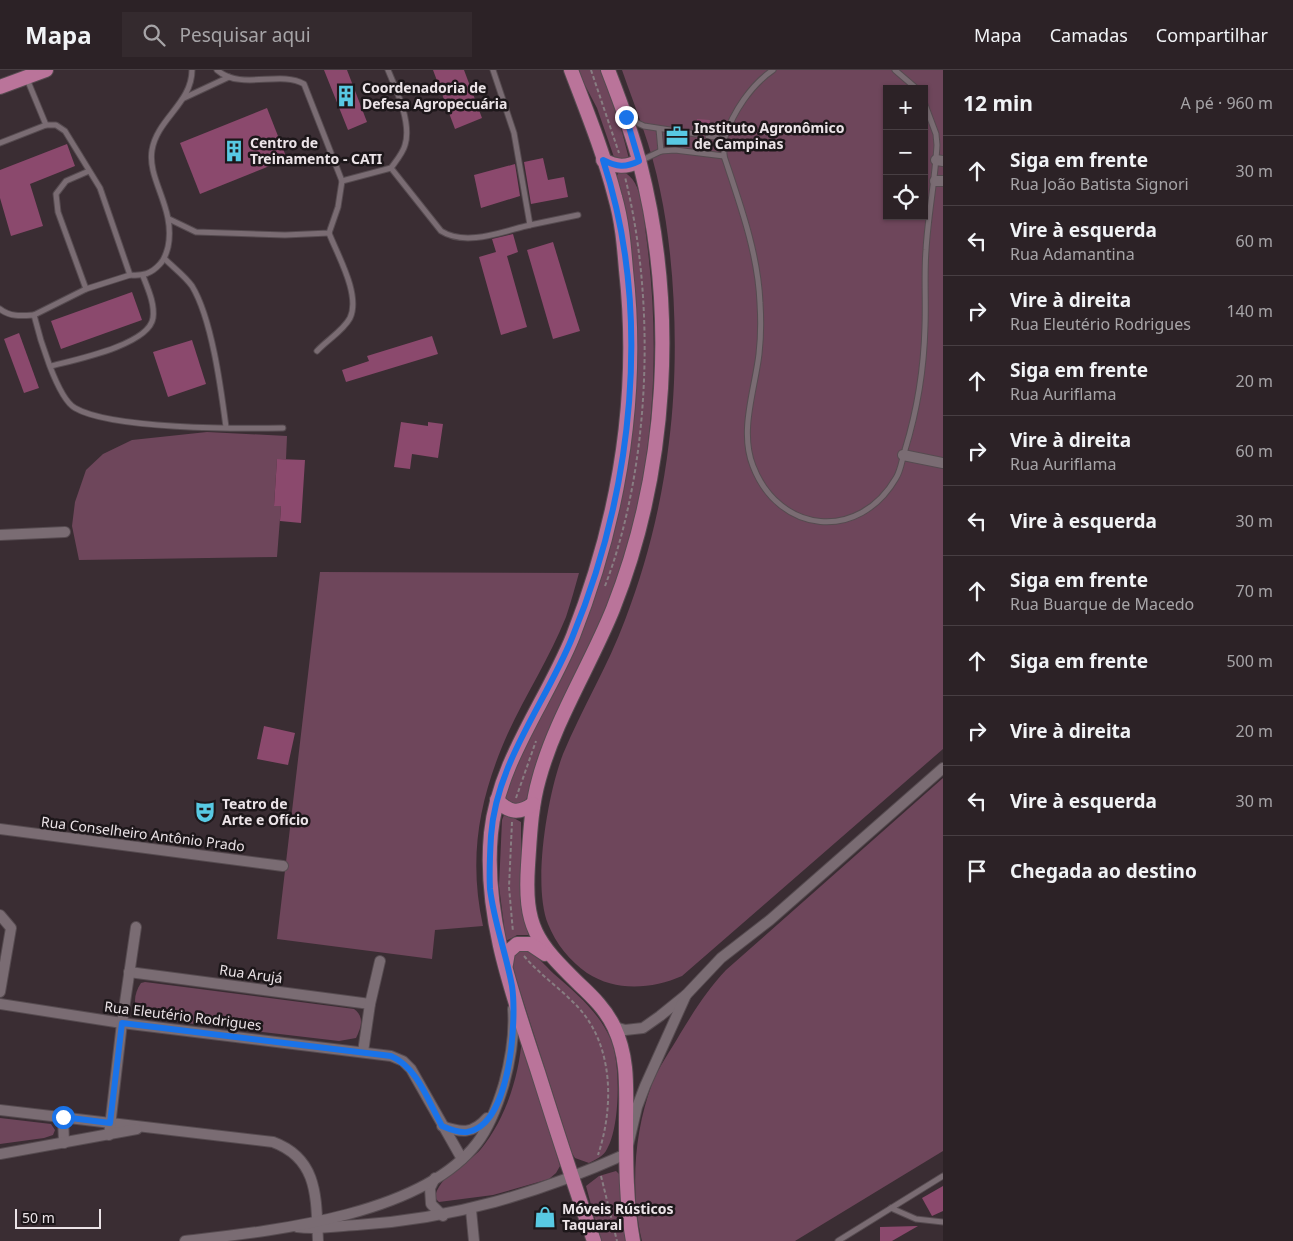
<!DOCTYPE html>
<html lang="pt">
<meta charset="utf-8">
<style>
:root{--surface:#2c2226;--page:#342a2e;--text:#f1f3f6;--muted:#a6a4a7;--line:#483f43}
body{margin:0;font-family:"Noto Sans",sans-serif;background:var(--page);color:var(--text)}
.controls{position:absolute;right:15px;top:15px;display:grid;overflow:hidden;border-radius:0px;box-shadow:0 1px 4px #0004}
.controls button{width:45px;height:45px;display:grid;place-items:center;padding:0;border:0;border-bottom:1px solid var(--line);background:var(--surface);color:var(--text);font:25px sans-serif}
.scale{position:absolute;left:15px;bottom:12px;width:86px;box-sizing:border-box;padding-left:5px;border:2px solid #ebe3e7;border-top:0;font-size:14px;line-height:18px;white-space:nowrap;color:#ebe3e7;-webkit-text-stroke:4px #1d171a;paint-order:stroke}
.stop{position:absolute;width:15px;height:15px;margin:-11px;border:4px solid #1a73e8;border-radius:50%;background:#fff}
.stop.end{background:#1a73e8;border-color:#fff;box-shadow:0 1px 5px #0008}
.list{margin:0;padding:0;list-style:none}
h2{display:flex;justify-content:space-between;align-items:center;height:65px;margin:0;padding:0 20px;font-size:21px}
h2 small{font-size:16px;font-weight:400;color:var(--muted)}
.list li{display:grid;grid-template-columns:32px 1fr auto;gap:15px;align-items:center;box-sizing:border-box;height:70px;padding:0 20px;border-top:1px solid var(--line)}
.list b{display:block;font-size:19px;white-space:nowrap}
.list p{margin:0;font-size:16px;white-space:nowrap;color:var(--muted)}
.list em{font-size:16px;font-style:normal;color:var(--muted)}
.icon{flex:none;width:28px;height:28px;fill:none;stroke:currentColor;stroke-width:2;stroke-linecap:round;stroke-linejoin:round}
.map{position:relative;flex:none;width:943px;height:1171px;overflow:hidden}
header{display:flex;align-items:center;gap:30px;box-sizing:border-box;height:70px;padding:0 25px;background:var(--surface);border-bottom:1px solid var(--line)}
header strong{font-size:24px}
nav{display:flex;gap:28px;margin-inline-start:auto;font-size:18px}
.search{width:350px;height:45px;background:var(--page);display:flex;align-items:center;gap:12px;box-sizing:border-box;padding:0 18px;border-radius:0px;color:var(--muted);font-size:19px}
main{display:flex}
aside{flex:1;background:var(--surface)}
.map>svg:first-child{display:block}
</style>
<header>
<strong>Mapa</strong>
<div class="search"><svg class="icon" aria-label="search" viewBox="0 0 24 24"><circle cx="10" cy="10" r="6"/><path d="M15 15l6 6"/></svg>Pesquisar aqui</div>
<nav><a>Mapa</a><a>Camadas</a><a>Compartilhar</a></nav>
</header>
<main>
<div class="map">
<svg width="943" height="1171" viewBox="0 0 943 1171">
<rect width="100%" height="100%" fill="#3a2d33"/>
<g fill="#6e465b" fill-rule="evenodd">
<polygon points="577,0 602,0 615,35 629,89 615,90 597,38"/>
<path d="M622,0H943V679L682,906C652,919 616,922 587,903C570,891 556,874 548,854C532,814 548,723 563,684C582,638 608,596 625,550C647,493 662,432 669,372C679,296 676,194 660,120C652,78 636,40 622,0ZM887,19H924V146H887Z"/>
<path d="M619,101C642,104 644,146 646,165C663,291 653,424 605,543C588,585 563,624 546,666C537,688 532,712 525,734L515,736L505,729L510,709L606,486L624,413L636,267V231L629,158L616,108Z"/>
<polygon points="207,362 287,366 286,389 277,389 274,435 281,436 277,487 79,490 72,456 75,432 86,400 103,384 132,370"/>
<path d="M320,502L579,503C575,517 571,532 566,547C550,587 526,624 508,663C479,728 468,787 483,856L435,860L432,889L277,869Z"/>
<path d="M943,708V1081L795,1171H642C630,1121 634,1062 652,1014C659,996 671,980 680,964C694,941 708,919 726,900Z"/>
<polygon points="504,745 510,746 521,752 521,810 530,859 528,865 517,865 506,871 499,816 502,750"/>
<path d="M522,878C536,883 544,895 554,904C577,924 599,942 611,970C621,994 620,1057 607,1079C604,1086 595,1090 589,1093L575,1088L572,1083L513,899L512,891L515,882Z"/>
<path d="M145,912L354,939C365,947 361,958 356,968L339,971L144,948C132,941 133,924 141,913Z"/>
<path d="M522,968L560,1096L556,1103L549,1109L493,1125L439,1132L435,1128C438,1106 467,1095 481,1079C506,1048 519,1006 522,968Z"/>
<polygon points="0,1048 51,1054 55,1060 53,1065 44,1068 0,1074"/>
<polygon points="616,1101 620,1105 620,1135 627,1171 601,1171 586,1116 599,1106"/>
</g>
<g fill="#8b496d">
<polygon points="324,0 347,0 367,52 348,60"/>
<polygon points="433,0 464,0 482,48 455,59"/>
<polygon points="267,38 287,89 200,124 180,73"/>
<polygon points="697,49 710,50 709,62 704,66 708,70 707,74 695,73 696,68 700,64 696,60"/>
<polygon points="67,74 75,96 30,114 43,156 11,166 0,128 0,100"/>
<polygon points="543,88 548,110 564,107 568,127 531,134 524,92"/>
<polygon points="515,94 520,126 481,138 474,105"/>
<polygon points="513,164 518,182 507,186 527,257 501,265 479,187 496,182 492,169"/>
<polygon points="553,172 580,261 553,269 527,180"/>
<polygon points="132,222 142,250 61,279 51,251"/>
<polygon points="19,263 39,318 24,323 4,269"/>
<polygon points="432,266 438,284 346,312 342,300 369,291 367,286"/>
<polygon points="192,270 206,314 168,327 153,282"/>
<polygon points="401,352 428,356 428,352 443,354 438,388 412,384 410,399 394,397"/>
<polygon points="277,389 305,390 301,453 280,451 281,436 274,436"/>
<polygon points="264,656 295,663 288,695 257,689"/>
<polygon points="943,1116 943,1141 932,1146 922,1128"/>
<polygon points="918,1156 892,1171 880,1171 880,1157"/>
</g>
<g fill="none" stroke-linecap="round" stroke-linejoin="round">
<g stroke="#564b50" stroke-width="7">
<g id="service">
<path d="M773,0C751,15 733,42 725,67C723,72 724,80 724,86C740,134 758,183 760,233C761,249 761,267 759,284C755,319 739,361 753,396C779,464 859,472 896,408C901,400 902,389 905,380C917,341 924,297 925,256C926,231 924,205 926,180C928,145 935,111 937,75L936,64L924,32"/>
<polyline points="895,0 917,19"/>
<polyline points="27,9 46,55"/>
<polyline points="184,28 229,7"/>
<polyline points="629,49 644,56 696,64"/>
<polyline points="659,59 661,81"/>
<polyline points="708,66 724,68"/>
<path d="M0,73L46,55H56L65,61L100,118L130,205C143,206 151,204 160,194C165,189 166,184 168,177C176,138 147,110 152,80C157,49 192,33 192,0"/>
<polyline points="640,91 661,81 675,80 724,86"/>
<path d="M391,98L441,161C466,177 504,161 530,155L514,63L493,0"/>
<polyline points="89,101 66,111 56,124 58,142 86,219 130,205"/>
<path d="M342,111L391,98C396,91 403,83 405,75C412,53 396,19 388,0"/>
<path d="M169,149L196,162L285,165L329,163L338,137L342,111L304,14C280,0 241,21 217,0"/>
<polyline points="530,155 578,145"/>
<path d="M165,189C174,198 185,206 192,216C212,249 221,319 226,357"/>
<path d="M0,239C10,247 21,246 34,245C39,266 57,328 75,338C111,359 238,359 283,358"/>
<polyline points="34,245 86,219"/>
<path d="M317,281C327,270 343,261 350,248C361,225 337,184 329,163"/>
<path d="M51,296C74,290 149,275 153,248C155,234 148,219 143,206"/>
<polyline points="891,1138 916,1149 943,1152"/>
<polyline points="838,1171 943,1106"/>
</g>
</g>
<g stroke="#564b50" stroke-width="12">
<g id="minor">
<polyline points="936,90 943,91"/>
<polyline points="935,111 943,111"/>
<polyline points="903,385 943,393"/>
<polyline points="0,465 65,462"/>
<polyline points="0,759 283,796"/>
<polyline points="0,845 11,858 0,922"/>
<polyline points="129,902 370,934"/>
<polyline points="0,934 122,953 391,986 403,991 411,999 462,1089"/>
<polyline points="615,957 625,960 643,958 660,946 686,925 721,888 770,850 943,698"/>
<polyline points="363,982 370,934 380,891"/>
<path d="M0,1040L273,1072C319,1089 316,1129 318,1171"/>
<polyline points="63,1047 64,1073"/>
<path d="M442,1056C461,1063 473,1064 487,1048"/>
<polyline points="109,1065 122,953 136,857"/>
<polyline points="0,1084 137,1059"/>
<polyline points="435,1108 430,1118 431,1134 443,1146"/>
<polyline points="471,1140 474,1171"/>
<path d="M297,1157C319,1160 335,1156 357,1155C453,1149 539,1123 626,1084L637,1037L645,1016L686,925"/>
<path d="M185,1171C271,1161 421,1146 477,1073C490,1056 498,1034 504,1014C511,988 515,965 513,939"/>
</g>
</g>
<g stroke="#564b50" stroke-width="16">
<g id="primary">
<path d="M571,0C587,42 604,84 615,127C622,151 624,176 626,200C640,326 619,449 573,566C546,633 499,690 491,763C483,845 513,926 538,1002C556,1059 574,1115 594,1171"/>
<path d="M608,0C620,31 632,62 640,94C677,238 668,400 613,539C590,596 555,650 539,709C531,737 530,766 528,795C524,857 536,872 579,914C593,927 606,940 614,957C629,989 626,1019 626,1054C626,1093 626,1133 633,1171"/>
<polyline points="0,17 46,0"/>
<path d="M603,90C617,97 625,98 639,91"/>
<path d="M497,730C509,743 519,744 533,734"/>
<polyline points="506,894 508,882 517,874 530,874 545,884"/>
</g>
</g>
<g stroke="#887d82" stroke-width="2" stroke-dasharray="4 2.5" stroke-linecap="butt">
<polyline points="591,0 619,83"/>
<path d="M605,516C651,396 656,231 625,107"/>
<polyline points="516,728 536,671"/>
<polyline points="512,752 509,817 513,862"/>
<path d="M524,886C540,905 561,919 577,936C614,975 614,1037 598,1085"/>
<polyline points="601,1106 617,1171"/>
</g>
<use href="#service" stroke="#7a6c73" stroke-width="5"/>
<use href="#minor" stroke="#7a6c73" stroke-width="10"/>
<use href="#primary" stroke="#ba749a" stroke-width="14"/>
</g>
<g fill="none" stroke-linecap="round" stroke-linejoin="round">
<path stroke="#1a73e8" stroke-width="6" d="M63,1047L110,1053L122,953L391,986C418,998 428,1031 442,1056C449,1059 458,1063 467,1062C511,1056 517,949 512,916C506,883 494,852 490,819C489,802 490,783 491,766C496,693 545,634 572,568C633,421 653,243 603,90C617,97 625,98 639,91L626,47"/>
</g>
<defs>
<g id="building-bare" transform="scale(1.725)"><path d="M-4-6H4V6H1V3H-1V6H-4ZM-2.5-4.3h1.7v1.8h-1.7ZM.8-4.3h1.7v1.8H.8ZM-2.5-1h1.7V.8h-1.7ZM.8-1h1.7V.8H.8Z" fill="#58c9e3" stroke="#1d171a" stroke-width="2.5" paint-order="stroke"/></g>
<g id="office-bare" transform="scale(1.725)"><path d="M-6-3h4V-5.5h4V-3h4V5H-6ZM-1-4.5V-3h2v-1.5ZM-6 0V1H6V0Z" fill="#58c9e3" stroke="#1d171a" stroke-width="2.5" paint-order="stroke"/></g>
<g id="theatre-bare" transform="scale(1.725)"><path d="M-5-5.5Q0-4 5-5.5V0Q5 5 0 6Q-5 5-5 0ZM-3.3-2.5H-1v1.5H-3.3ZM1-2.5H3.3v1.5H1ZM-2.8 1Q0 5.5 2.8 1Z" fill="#58c9e3" stroke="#1d171a" stroke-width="2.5" paint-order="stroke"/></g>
<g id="shop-bare" transform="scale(1.725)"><path d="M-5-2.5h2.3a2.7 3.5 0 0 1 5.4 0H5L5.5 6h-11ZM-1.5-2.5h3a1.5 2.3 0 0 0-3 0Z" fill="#58c9e3" stroke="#1d171a" stroke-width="2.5" paint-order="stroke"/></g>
</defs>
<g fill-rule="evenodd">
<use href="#building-bare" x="346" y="26"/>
<use href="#office-bare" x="677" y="66"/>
<use href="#building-bare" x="234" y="81"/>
<use href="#theatre-bare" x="205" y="742"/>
<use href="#shop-bare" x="545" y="1147"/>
</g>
<g text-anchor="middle" stroke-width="5" stroke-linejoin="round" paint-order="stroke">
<g font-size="14" font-weight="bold" fill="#ebe3e7" stroke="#1d171a" text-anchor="start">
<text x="362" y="23">Coordenadoria de<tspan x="362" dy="16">Defesa Agropecuária</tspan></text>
<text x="694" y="63">Instituto Agronômico<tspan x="694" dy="16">de Campinas</tspan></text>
<text x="250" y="78">Centro de<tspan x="250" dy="16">Treinamento - CATI</tspan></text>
<text x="222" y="739">Teatro de<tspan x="222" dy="16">Arte e Ofício</tspan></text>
<text x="562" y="1144">Móveis Rústicos<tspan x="562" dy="16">Taquaral</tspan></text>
</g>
<g font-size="14" fill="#ebe3e7" stroke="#1d171a">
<text transform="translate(143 764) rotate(7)" y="5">Rua Conselheiro Antônio Prado</text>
<text transform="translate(251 904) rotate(8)" y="5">Rua Arujá</text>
<text transform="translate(183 946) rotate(7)" y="5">Rua Eleutério Rodrigues</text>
</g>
</g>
</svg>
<div class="controls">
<button>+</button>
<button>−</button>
<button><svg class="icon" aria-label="locate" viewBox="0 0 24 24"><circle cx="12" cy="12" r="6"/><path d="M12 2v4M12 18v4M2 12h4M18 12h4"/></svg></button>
</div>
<div class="scale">50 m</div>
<div class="stop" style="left:63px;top:1047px"></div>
<div class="stop end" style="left:626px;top:47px"></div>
</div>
<aside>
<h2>12 min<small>A pé · 960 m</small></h2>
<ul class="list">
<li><svg class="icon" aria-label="ahead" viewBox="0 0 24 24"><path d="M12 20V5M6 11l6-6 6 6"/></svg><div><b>Siga em frente</b><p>Rua João Batista Signori</p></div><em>30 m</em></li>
<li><svg class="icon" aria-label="left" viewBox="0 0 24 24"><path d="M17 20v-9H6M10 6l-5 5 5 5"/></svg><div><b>Vire à esquerda</b><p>Rua Adamantina</p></div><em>60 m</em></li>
<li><svg class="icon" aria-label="right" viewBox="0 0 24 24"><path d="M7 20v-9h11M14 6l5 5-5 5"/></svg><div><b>Vire à direita</b><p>Rua Eleutério Rodrigues</p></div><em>140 m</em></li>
<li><svg class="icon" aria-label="ahead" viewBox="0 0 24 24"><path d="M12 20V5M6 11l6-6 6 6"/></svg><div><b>Siga em frente</b><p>Rua Auriflama</p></div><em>20 m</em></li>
<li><svg class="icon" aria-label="right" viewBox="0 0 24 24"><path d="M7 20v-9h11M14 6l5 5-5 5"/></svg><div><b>Vire à direita</b><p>Rua Auriflama</p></div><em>60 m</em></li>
<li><svg class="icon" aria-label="left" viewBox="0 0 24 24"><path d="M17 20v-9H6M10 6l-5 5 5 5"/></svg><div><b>Vire à esquerda</b></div><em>30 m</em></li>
<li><svg class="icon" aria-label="ahead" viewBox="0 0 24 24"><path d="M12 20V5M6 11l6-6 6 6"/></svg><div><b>Siga em frente</b><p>Rua Buarque de Macedo</p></div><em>70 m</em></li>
<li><svg class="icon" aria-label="ahead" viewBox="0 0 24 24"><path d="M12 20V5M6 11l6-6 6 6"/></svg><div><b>Siga em frente</b></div><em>500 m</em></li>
<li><svg class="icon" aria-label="right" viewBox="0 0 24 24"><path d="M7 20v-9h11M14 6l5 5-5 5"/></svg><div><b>Vire à direita</b></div><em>20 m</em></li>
<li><svg class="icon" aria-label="left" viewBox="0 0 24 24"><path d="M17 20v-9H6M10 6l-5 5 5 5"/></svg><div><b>Vire à esquerda</b></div><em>30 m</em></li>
<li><svg class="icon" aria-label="arrive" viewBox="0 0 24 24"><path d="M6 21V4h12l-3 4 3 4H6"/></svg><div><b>Chegada ao destino</b></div></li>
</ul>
</aside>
</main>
